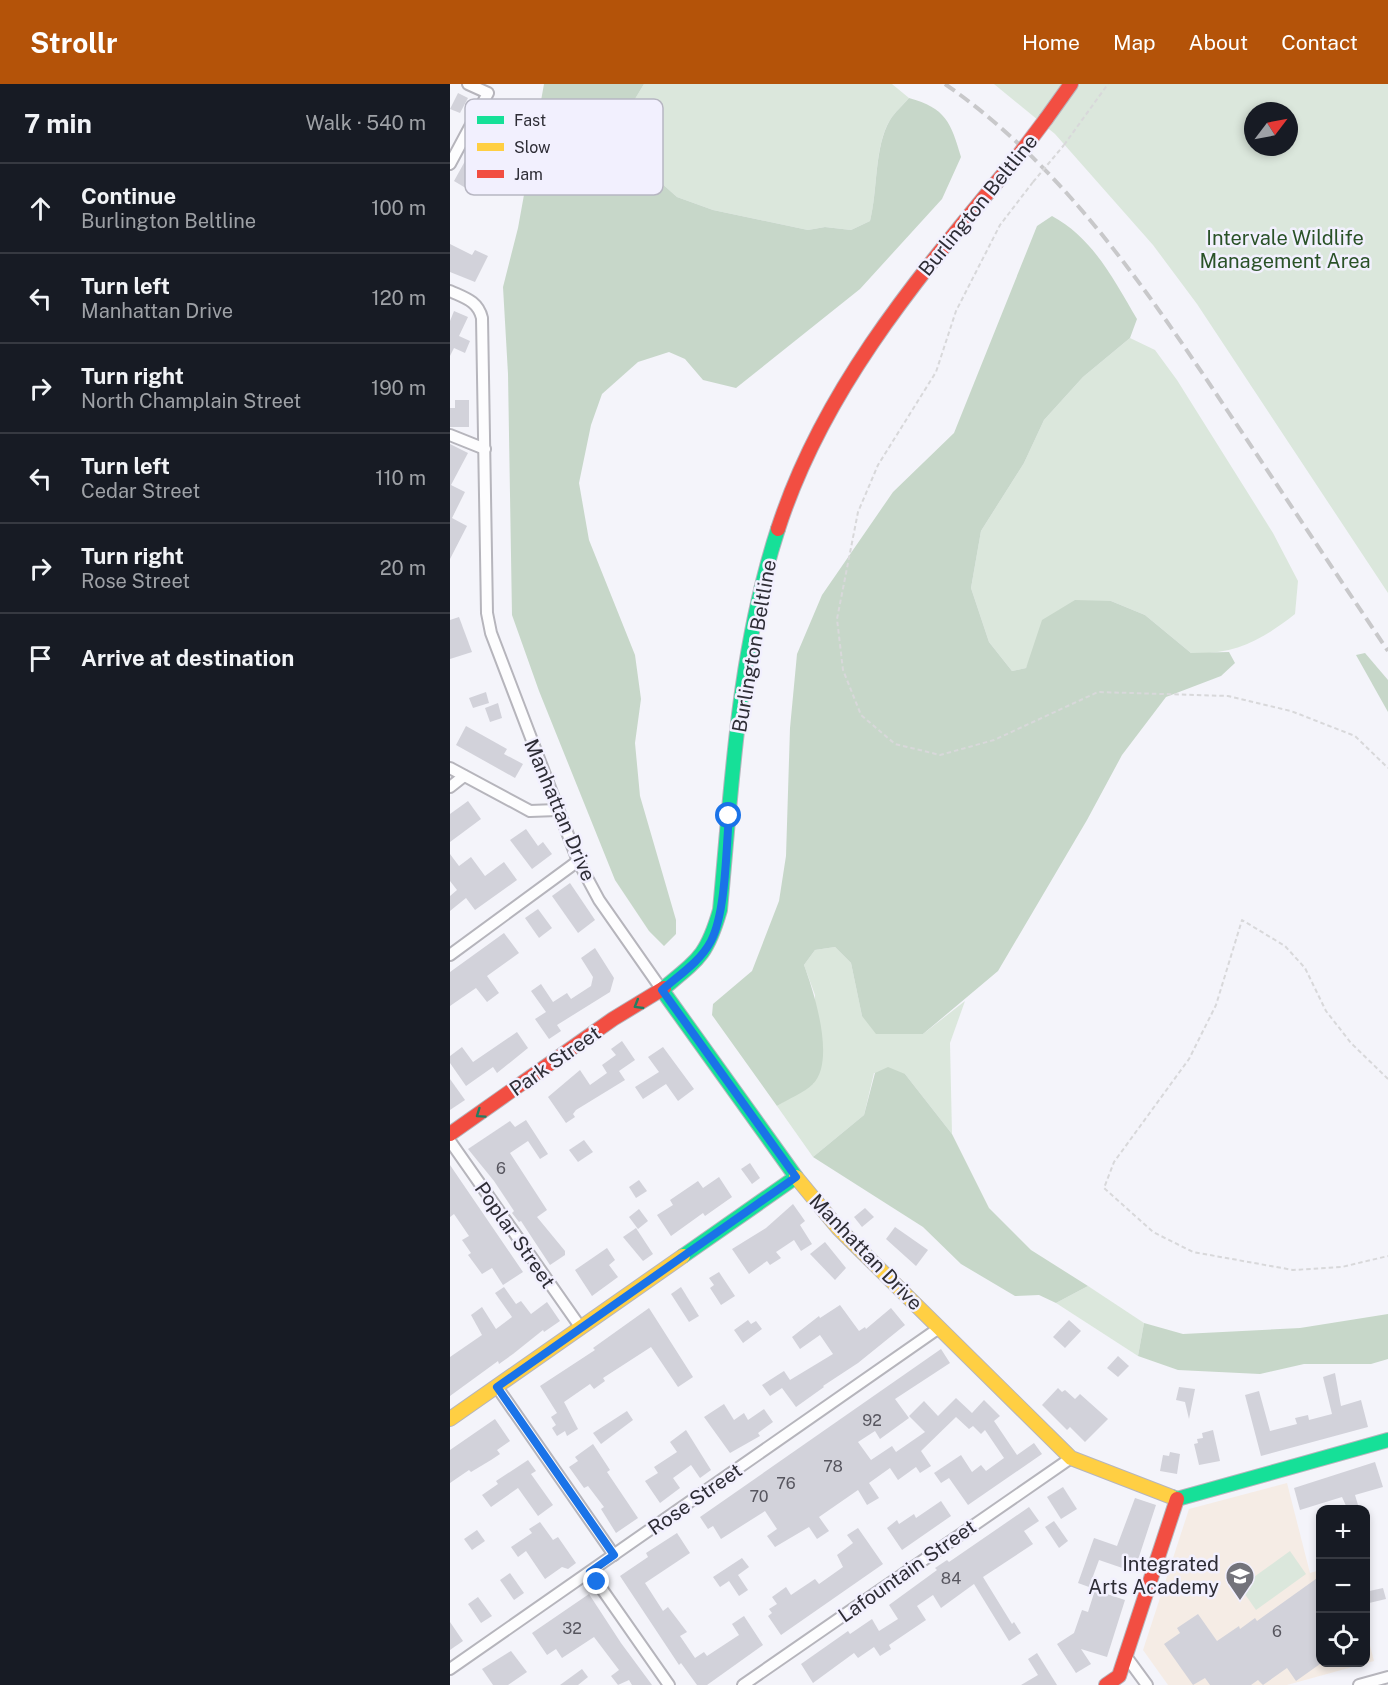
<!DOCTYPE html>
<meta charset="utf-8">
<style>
:root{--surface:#171b24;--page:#242831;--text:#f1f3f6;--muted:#9ea1a6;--line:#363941;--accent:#b45309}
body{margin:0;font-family:"Public Sans",sans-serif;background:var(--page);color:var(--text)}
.controls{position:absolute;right:18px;bottom:18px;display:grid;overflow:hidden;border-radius:12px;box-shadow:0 3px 9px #0003}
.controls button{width:54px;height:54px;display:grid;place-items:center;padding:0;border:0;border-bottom:2px solid var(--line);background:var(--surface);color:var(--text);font:30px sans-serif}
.compass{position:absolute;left:794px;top:18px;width:54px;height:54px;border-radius:50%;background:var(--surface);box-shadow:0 3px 9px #0003;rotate:58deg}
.stop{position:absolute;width:18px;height:18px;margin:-14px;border:4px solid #1a73e8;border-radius:50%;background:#fff}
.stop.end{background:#1a73e8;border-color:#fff;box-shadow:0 2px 6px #0008}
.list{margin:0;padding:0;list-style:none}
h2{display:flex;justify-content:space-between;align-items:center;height:78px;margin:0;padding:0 24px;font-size:26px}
h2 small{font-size:20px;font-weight:400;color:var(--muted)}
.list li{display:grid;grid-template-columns:39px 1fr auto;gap:18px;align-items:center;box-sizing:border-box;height:90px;padding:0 24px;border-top:2px solid var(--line)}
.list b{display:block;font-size:22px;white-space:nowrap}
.list p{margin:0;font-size:20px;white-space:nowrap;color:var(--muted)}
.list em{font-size:20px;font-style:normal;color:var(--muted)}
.icon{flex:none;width:33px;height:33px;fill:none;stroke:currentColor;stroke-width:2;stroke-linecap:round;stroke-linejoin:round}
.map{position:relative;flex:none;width:938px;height:1601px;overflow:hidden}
header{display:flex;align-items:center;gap:36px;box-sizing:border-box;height:84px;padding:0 30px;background:var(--accent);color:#fff}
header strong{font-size:28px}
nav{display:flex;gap:33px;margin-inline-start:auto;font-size:21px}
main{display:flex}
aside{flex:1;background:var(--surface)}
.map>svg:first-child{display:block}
</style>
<header>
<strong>Strollr</strong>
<nav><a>Home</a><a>Map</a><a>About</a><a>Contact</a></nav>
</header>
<main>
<aside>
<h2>7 min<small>Walk · 540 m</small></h2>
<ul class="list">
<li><svg class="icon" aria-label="ahead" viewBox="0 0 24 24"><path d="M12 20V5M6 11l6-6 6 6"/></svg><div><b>Continue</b><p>Burlington Beltline</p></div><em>100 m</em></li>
<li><svg class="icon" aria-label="left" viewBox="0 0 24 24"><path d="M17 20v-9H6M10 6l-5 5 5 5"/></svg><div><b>Turn left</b><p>Manhattan Drive</p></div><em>120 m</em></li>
<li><svg class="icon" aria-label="right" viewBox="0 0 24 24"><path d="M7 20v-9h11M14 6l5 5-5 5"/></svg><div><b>Turn right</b><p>North Champlain Street</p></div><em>190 m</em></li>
<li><svg class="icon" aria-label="left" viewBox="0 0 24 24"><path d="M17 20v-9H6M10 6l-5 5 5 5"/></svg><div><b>Turn left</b><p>Cedar Street</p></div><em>110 m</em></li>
<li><svg class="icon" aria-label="right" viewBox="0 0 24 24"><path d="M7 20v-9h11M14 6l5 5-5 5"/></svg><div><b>Turn right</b><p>Rose Street</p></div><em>20 m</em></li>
<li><svg class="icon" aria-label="arrive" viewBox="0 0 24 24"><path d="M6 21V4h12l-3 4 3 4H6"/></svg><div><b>Arrive at destination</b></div></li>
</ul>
</aside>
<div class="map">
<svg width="938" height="1601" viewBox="0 0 938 1601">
<rect width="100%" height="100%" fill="#f4f4fa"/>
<polygon fill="#f5ece5" points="837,1399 860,1489 870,1486 870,1578 916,1578 916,1546 924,1577 837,1601 718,1601 693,1566 739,1425"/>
<g fill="#dbe7dc" fill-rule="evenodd">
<path d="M194,0H442L459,14C453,21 445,28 440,36C424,62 428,106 420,137L401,146L375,143L358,146L263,126L227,113L191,81L177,46L182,20Z"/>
<path d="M544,0H938V509L747,220L703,161L605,50ZM803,27H839V63H803Z"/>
<path d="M680,254L705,266L727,296L823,449L848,497L845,530C812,556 784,571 741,569L695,531L661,517L584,566L576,584L562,587L539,558L521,504L531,447L574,379L594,336L633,293Z"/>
<polygon points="385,863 401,879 412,932 473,950 515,917 500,959 502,1050 455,990 424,989 414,1031 363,1073 327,1022 364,999 365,911 354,881 365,866"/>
<polygon points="638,1202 694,1239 688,1272 606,1219"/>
<polygon points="840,1467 856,1490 806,1526 790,1503"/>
</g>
<g fill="#c7d7c9">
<path d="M94,0H194L182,20L177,47L191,81L227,113L263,126L358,146L375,143L401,146L420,137C428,106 424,63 440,36C445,28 453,21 459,14C496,24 501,39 511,73L492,115L410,205L286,304L253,296L235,275L219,268L188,278L152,310L141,341L129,399L139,456L185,571L191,615L185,659L190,712L226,836V850L214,862L199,847L165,796L89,607L62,531L58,290L53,203L68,144Z"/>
<path d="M602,132C643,154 664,196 687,235L680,254L633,293L594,336L574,379L531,447L521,504L539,558L562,587L576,584L592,536L625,516L661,517L695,531L741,569L779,568L785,579L771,592L716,613L672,671L637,736L548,887L473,950H426L412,932L401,879L385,863L365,866L354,881C364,908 386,977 363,1000C354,1009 338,1015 327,1022L262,931L263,920L302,887L329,817L336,772L340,644L347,570L372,511L443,408L504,349L587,142Z"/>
<polygon points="915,569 938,596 938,628 906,571"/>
<polygon points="438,983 455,990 502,1050 539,1124 581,1166 638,1202 606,1219 589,1211 565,1212 511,1180 473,1143 363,1073 414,1031 425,989"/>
<polygon points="938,1230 938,1275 921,1280 854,1280 810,1290 728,1286 688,1272 694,1239 733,1250 850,1244"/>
</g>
<g fill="#d2d2da">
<polygon points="8,9 18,14 10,29 0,25"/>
<polygon points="40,32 68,49 61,61 50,55 39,76 46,80 39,91 35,89 24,109 4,97"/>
<polygon points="0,160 22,171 25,166 38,172 25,198 0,188"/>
<polygon points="4,227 18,233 9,252 20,257 15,269 4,264 0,272 0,237"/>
<polygon points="5,316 19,316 19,343 0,343 0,324 5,324"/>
<polygon points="0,360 18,369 1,401 15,408 2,434 17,442 0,475"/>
<polygon points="9,533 22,568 0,575 0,536"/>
<polygon points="36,608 39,619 23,624 19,614"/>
<polygon points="48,619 52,634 40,638 35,624"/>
<polygon points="16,642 57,665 54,670 73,680 65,694 6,661"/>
<polygon points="18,717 31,735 0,758 0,730"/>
<polygon points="76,745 88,762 93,758 102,770 82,785 60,756"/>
<polygon points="0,770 9,782 21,773 35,792 54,778 67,796 25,826 16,814 0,827 0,812 7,806 0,797"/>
<polygon points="120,799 145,836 128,849 102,812"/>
<polygon points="88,825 102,844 89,854 75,834"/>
<polygon points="54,849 69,869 37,892 49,909 37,918 26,904 0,922 0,888"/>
<polygon points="145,864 164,894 160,908 107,941 111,947 99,955 85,935 96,928 81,907 91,900 103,918 117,909 121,915 141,902 143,893 131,874"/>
<polygon points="67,948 78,964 47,989 43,983 16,1002 0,979 0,972 12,963 23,978"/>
<polygon points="172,957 185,976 169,987 175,996 126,1026 123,1030 125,1033 116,1039 98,1013 130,986 140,1001 157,989 152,981 166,971 161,965"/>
<polygon points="213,963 244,1005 228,1017 216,1000 193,1015 185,1003 209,988 198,973"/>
<polygon points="0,995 15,1016 0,1026"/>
<polygon points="76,1036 98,1070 90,1075 78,1057 60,1069 97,1126 87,1133 115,1167 115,1171 100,1181 71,1137 69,1138 62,1129 64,1127 44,1097 18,1065 60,1037 65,1043"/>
<polygon points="134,1056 143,1068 128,1078 119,1066"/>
<polygon points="300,1079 310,1094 302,1100 291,1085"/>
<polygon points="0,1081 73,1188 53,1201 42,1184 32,1190 18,1171 21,1169 12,1156 19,1152 4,1130 0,1133"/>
<polygon points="269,1093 282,1113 255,1132 253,1129 221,1152 207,1131 223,1121 220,1116 248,1097 253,1104"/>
<polygon points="189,1096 197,1107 186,1114 179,1103"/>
<polygon points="343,1120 355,1137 350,1141 362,1160 351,1167 344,1156 326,1168 331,1174 320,1181 317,1177 299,1190 282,1165 316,1144"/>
<polygon points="415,1124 424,1133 412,1143 404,1133"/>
<polygon points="189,1125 198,1137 188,1145 179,1133"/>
<polygon points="445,1143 478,1166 466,1182 436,1155"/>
<polygon points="186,1144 203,1170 193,1177 173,1153"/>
<polygon points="375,1158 396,1184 385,1196 360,1170"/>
<polygon points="157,1164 165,1176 159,1181 168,1193 142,1212 125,1186"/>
<polygon points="269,1188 285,1212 271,1221 260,1204 264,1201 259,1194"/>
<polygon points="54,1203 66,1220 71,1217 81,1230 97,1218 110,1237 94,1248 93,1246 63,1270 49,1280 48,1277 0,1312 0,1273 32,1251 21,1231 32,1223 46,1245 62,1233 45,1209"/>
<polygon points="231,1203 249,1232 239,1238 221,1210"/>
<polygon points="390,1221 409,1247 415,1243 416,1245 441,1224 455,1241 408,1279 373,1302 374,1303 346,1323 332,1304 320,1312 312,1301 334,1287 340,1296 383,1270 370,1251 350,1265 342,1253 369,1232 370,1234"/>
<polygon points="199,1224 243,1293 228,1303 201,1263 153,1294 155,1297 144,1305 140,1300 114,1318 128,1345 117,1352 115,1347 107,1352 102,1344 106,1341 101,1333 107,1329 90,1302 145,1266 143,1264"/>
<polygon points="298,1236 301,1240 306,1237 312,1245 293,1259 284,1246"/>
<polygon points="619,1236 631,1247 615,1264 603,1253"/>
<polygon points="491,1265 500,1279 445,1315 459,1334 430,1355 425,1347 408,1358 421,1376 442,1362 446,1368 475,1348 459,1332 474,1317 488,1332 506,1314 522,1329 534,1316 550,1332 544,1337 567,1371 584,1359 592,1370 518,1421 499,1394 491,1399 484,1389 511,1371 522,1388 531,1381 536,1387 554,1374 535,1346 531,1350 523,1342 519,1345 506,1333 471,1367 481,1382 470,1389 466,1383 448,1396 440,1384 419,1399 429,1414 417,1421 408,1406 369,1433 379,1447 367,1455 359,1443 325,1463 317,1452 327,1445 315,1427 271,1455 263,1442 258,1445 250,1433"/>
<polygon points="668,1272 679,1282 668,1293 657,1284"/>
<polygon points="885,1289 891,1322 911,1316 918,1343 811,1372 795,1311 809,1307 820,1347 847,1340 845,1334 858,1331 859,1336 882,1330 873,1293"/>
<polygon points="729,1303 745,1305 739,1335 735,1318 726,1316"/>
<polygon points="608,1304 612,1308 615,1306 625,1315 630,1310 658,1335 635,1358 620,1343 617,1346 592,1321"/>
<polygon points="274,1320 284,1336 294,1329 298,1336 314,1325 323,1338 308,1349 310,1352 280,1369 254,1333"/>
<polygon points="177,1327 183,1336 151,1360 143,1349"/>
<polygon points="45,1335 60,1357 47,1366 50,1370 41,1376 21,1388 19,1386 0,1399 0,1366"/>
<polygon points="236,1346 261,1386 250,1394 241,1381 223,1394 230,1404 210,1419 195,1397 208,1389 204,1383 227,1368 220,1358"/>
<polygon points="763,1346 770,1377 749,1381 744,1360 748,1359 747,1355 753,1354 752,1349"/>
<polygon points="143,1360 160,1386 157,1388 188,1434 166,1449 151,1425 154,1423 138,1402 134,1404 119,1383 128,1377 125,1373"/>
<polygon points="720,1368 730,1370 727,1390 710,1387 713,1371 719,1372"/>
<polygon points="78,1376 86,1387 81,1390 103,1421 88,1432 68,1404 41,1423 32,1411 48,1400 46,1397"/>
<polygon points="925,1378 933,1403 905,1411 908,1421 897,1424 892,1413 850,1426 844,1404"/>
<polygon points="613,1403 627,1425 611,1435 597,1413"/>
<polygon points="685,1414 706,1421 684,1488 649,1476 639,1503 628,1499 644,1454 667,1462"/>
<polygon points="491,1417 501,1432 452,1466 437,1444 447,1436 449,1440 464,1430 466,1434"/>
<polygon points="579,1423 589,1437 574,1447 583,1460 533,1493 562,1540 564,1538 571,1549 559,1557 524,1500 491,1524 483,1511 467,1522 476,1536 439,1561 441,1565 430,1572 424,1563 408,1574 404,1569 363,1599 351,1580 398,1547 400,1550 422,1535 429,1547 448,1535 439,1521 487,1486 485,1484 497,1476 499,1478"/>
<polygon points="604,1437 618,1457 609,1464 595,1443"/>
<polygon points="90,1438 103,1456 108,1453 126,1479 118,1485 112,1483 95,1495 76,1467 68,1473 61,1463 82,1449 79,1445"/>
<polygon points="408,1444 433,1480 331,1551 318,1532 322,1529 319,1525 327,1520 322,1513 336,1503 341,1511 365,1495 369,1500 393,1483 387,1471 403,1459 397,1451"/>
<polygon points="27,1446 35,1457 22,1466 14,1455"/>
<polygon points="227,1449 240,1469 195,1499 213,1527 218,1523 237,1548 230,1552 245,1574 254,1568 257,1572 289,1551 282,1540 294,1532 313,1561 257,1601 247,1601 231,1579 229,1581 170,1492 198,1473 196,1469"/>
<polygon points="292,1474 299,1483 288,1491 298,1506 289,1512 279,1497 270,1503 263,1493"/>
<polygon points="60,1489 74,1509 64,1516 50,1496"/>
<polygon points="870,1492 870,1580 846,1597 837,1584 813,1601 808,1596 801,1601 760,1601 755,1594 743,1601 714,1560 730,1549 727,1544 748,1530 767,1557 789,1542 790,1545 805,1534 807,1537"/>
<polygon points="933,1504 936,1515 915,1520 915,1508"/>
<polygon points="645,1506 675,1516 657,1573 631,1565 641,1580 626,1589 607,1560 624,1549 632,1526 638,1528"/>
<polygon points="139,1510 171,1559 202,1601 182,1601 179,1596 168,1601 161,1592 169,1586 144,1553 112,1574 106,1565 97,1571 82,1549"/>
<polygon points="28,1513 42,1532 31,1539 18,1520"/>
<polygon points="0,1538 13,1557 0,1566"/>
<polygon points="61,1567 77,1588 58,1601 43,1601 32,1585"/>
<polygon points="587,1569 607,1601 571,1601 588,1591 578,1575"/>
<polygon points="132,1585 138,1593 128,1601 110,1601"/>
</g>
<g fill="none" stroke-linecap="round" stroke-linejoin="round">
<g stroke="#b6b5bc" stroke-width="14">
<g id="street">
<polyline points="0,80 38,9 18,0"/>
<path d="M0,207C15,214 28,217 32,234L37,529L41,549L128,777L149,816L212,906"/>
<polyline points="0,351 35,365"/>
<polyline points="0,684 80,727 107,726"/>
<polyline points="0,703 14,692"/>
<polyline points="0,871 128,777"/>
<polyline points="0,1057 131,1244"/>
<polyline points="47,1303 164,1471"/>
<polyline points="140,1488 219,1601"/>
<polyline points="675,1571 697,1601"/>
<polyline points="0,1585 489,1244"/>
<polyline points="293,1601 621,1374"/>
<polyline points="909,1601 938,1593"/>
</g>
</g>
<g stroke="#b6b5bc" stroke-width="16">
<g id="fast">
<path d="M214,904C249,875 257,871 270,826C282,699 288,568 328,445"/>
<polyline points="212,906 346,1093 233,1172"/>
<polyline points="722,1413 727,1415 938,1356"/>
</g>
</g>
<g stroke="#b6b5bc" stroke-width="16">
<g id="slow">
<polyline points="346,1093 388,1144 621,1374 722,1413"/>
<polyline points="0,1335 233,1172"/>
</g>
</g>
<g stroke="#b6b5bc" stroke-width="16">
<g id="jam">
<polyline points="596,35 621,0"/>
<path d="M328,445C374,302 471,190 565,76"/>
<polyline points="0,1050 163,935 214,904"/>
<polyline points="656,1601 669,1592 727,1415"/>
</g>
</g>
<g stroke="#d8d8da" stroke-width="2" stroke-dasharray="4.5 3" stroke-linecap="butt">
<polyline points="614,61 658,0"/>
<polyline points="583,98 550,141 506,227 486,288 428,381 408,428 387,535 393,586 411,631 445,660 490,671 544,656 648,608 778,612 841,627 905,652 938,684"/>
<polyline points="938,995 901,959 876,927 855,884 835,862 792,836 766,921 739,975 664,1078 654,1104 703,1148 743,1168 843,1186 892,1183 938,1172"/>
</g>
<use href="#street" stroke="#fdfdfe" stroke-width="10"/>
<use href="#fast" stroke="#16e098" stroke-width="14"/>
<use href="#slow" stroke="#ffcf43" stroke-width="14"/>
<use href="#jam" stroke="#f24e42" stroke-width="14"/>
<path stroke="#c8c8ca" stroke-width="4" stroke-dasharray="12 6" stroke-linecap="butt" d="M495,0C616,84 698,208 779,329C832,408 885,488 938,567"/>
<g stroke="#c2b2b9" stroke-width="16" stroke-linecap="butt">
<polyline id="jam-bridge" points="565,76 596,35"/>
</g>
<polyline stroke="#d8d8da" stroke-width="2" stroke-dasharray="4.5 3" stroke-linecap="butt" points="583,98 614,61"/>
<use href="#jam-bridge" stroke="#f24e42" stroke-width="14"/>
</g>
<defs><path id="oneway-chevron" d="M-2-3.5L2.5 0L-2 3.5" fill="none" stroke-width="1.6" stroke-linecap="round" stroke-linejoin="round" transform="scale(1.5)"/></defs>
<g stroke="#237e62">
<use href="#oneway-chevron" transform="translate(188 921) rotate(149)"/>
<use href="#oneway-chevron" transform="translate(30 1030) rotate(145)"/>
</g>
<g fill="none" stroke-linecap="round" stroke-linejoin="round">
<path stroke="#1a73e8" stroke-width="8" d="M147,1498L140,1488L164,1471L47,1303L346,1093L212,906C229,891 250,878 261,857C276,828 276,765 279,732"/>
</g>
<defs>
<g id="school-pin" transform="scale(1.5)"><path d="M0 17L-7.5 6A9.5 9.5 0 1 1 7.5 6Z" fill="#73737b" stroke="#f2f0fe"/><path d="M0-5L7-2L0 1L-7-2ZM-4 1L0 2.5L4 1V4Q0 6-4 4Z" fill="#fff"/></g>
</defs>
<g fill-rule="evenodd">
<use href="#school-pin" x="790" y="1492"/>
</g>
<g text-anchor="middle" stroke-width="5" stroke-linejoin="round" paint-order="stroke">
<g font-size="16" fill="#57565f">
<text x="51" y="1090">6</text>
<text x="422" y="1342">92</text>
<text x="383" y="1388">78</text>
<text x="336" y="1405">76</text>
<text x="309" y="1418">70</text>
<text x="501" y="1500">84</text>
<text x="122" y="1550">32</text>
<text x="827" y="1553">6</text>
</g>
<g font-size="20" fill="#2e2d36" stroke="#f2f0fe">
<text transform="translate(528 121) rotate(-51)" y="7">Burlington Beltline</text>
<text transform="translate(304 562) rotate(-80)" y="7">Burlington Beltline</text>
<text transform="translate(110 726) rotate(67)" y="7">Manhattan Drive</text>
<text transform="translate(105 977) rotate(-35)" y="7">Park Street</text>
<text transform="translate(65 1151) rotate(55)" y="7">Poplar Street</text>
<text transform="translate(416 1168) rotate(46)" y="7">Manhattan Drive</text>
<text transform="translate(245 1415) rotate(-35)" y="7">Rose Street</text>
<text transform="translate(457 1487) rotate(-35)" y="7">Lafountain Street</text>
</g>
<g font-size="20" fill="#2a5228" stroke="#f2f0fe">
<text x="835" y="161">Intervale Wildlife<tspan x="835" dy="23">Management Area</tspan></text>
</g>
<g font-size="20" fill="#2e2d36" stroke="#f2f0fe" text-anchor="end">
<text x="769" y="1487">Integrated<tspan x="769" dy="23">Arts Academy</tspan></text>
</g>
</g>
<rect x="15" y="15" width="198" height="96" rx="9" fill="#f2f0fe" stroke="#b7b6c2" stroke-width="1.5"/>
<rect x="27" y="32" width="27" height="8" fill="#16e098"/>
<rect x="27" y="59" width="27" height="8" fill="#ffcf43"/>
<rect x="27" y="86" width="27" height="8" fill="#f24e42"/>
<g font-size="16" fill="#2e2d36">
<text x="64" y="42">Fast</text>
<text x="64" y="69">Slow</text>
<text x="64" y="96">Jam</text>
</g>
</svg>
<div class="controls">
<button>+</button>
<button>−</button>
<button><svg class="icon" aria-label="locate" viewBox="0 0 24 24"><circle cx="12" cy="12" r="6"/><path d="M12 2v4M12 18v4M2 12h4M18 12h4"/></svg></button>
</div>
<svg class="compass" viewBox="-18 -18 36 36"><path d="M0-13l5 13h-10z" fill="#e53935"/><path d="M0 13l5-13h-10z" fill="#9ea1a6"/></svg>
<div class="stop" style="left:279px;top:732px"></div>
<div class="stop end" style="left:147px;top:1498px"></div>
</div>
</main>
